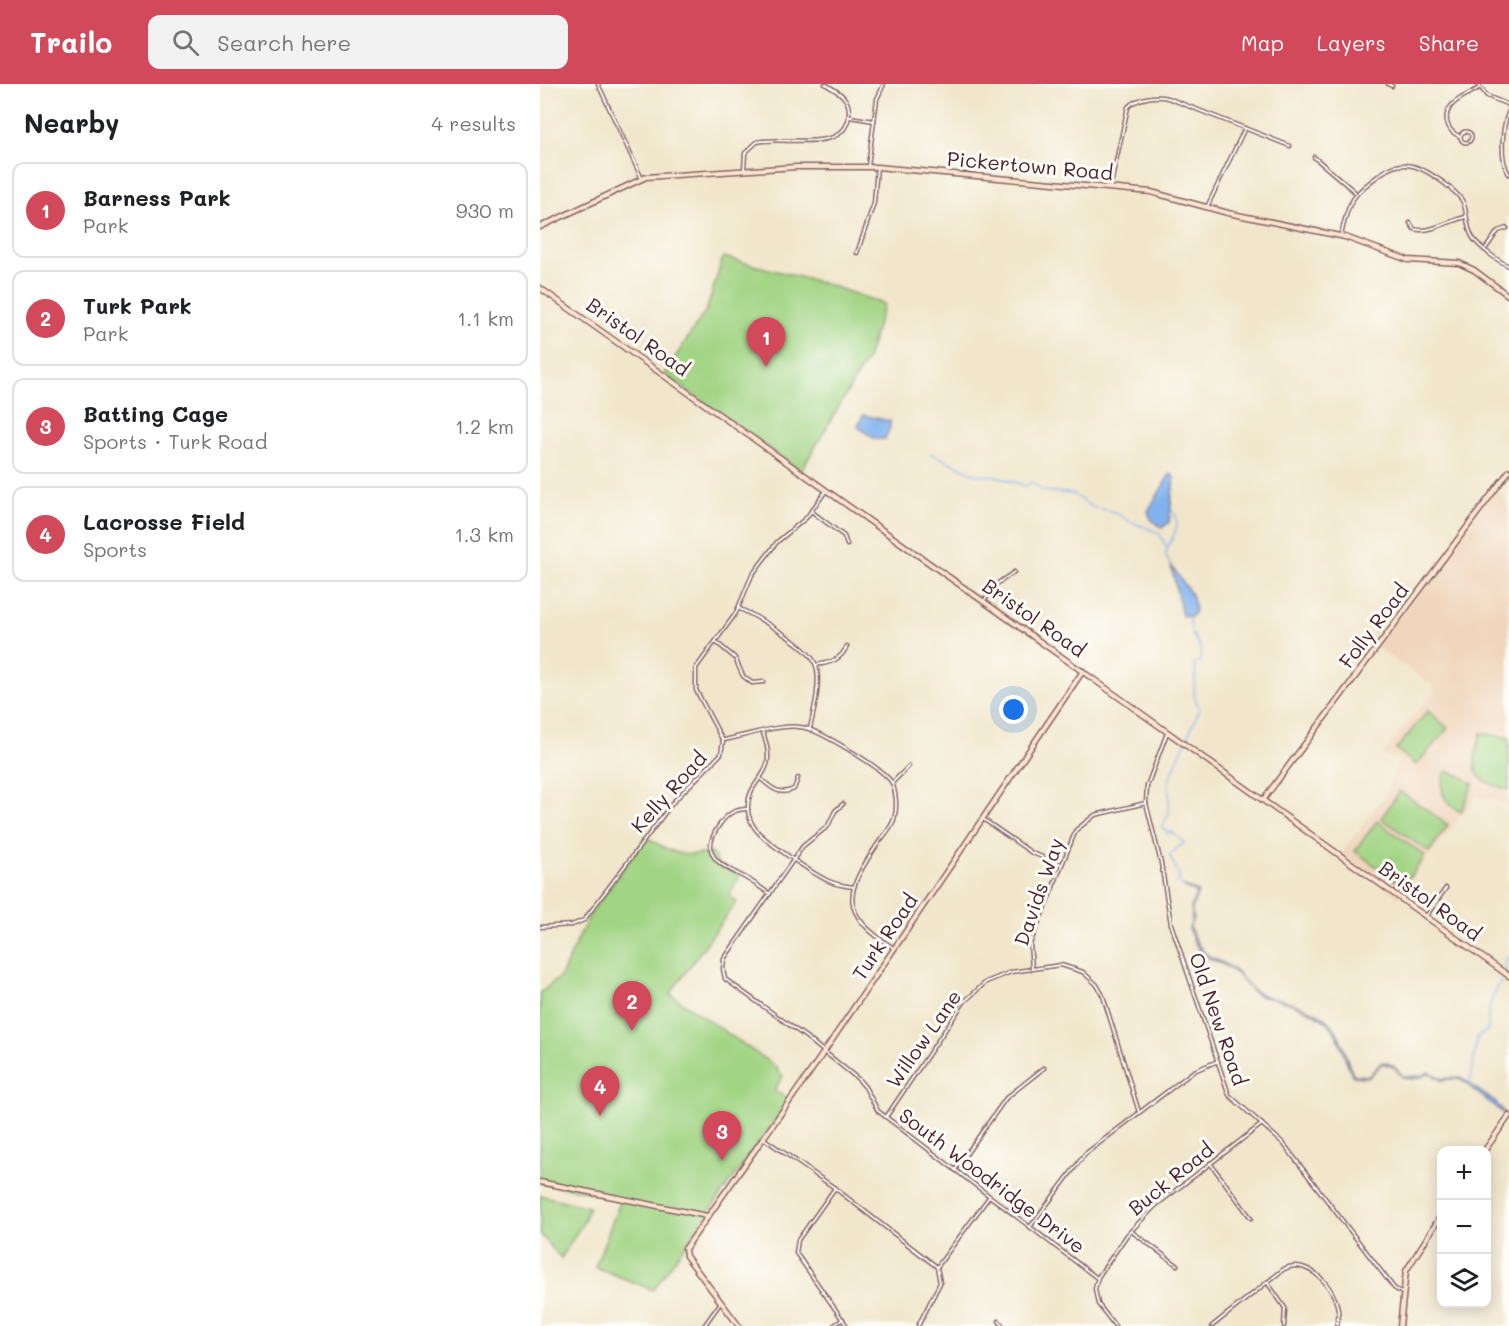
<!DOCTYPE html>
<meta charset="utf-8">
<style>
:root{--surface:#fff;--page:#f2f2f2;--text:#202124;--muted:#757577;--line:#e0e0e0;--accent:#d1495b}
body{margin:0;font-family:Mali,sans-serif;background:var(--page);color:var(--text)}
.controls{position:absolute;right:18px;bottom:18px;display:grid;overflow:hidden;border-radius:12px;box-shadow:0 3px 15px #0003}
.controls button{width:54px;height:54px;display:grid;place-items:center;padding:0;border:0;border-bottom:2px solid var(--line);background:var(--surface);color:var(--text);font:30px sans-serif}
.you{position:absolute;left:474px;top:626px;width:21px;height:21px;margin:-15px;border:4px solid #fff;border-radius:50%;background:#1a73e8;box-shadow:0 0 0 9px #1a73e833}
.badge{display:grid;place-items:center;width:39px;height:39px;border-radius:50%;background:var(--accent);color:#fff;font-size:20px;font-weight:700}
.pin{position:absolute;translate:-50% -50px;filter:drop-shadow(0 2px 3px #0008)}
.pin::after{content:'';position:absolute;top:32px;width:21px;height:18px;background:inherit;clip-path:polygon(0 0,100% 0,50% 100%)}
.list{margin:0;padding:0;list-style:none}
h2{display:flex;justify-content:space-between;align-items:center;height:78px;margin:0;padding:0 24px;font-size:26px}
h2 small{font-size:20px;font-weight:400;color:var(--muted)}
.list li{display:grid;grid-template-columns:39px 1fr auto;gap:18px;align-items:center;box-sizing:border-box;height:96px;margin:0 12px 12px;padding:0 12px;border:2px solid var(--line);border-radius:12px}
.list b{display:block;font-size:22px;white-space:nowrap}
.list p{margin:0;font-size:20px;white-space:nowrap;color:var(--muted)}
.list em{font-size:20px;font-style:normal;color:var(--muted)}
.icon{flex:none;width:33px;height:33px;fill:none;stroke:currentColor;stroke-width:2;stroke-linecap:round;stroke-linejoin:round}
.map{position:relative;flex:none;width:969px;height:1242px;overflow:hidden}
header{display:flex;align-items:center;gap:36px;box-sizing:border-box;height:84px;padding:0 30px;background:var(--accent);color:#fff}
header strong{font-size:28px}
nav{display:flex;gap:33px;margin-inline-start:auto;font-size:21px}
.search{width:420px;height:54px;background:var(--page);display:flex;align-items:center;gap:15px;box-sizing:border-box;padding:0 21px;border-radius:12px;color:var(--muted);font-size:22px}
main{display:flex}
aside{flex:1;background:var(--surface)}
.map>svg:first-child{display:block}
</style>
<header>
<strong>Trailo</strong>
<div class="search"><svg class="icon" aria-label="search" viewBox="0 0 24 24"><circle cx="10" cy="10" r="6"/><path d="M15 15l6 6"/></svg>Search here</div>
<nav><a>Map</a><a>Layers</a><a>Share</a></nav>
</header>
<main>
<aside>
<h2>Nearby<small>4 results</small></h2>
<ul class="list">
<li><span class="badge">1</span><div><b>Barness Park</b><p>Park</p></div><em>930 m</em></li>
<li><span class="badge">2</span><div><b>Turk Park</b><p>Park</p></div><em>1.1 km</em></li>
<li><span class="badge">3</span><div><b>Batting Cage</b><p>Sports · Turk Road</p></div><em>1.2 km</em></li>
<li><span class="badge">4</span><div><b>Lacrosse Field</b><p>Sports</p></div><em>1.3 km</em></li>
</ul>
</aside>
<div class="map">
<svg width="969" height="1242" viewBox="0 0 969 1242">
<rect width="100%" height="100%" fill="#fdfcf7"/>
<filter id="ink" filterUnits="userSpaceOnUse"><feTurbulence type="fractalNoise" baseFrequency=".0167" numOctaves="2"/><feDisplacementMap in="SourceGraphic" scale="12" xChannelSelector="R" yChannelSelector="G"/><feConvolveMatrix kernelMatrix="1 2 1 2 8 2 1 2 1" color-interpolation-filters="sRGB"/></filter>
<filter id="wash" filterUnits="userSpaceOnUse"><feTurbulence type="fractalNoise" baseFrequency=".008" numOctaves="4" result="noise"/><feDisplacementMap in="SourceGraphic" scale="24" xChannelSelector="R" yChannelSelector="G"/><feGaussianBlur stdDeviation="1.35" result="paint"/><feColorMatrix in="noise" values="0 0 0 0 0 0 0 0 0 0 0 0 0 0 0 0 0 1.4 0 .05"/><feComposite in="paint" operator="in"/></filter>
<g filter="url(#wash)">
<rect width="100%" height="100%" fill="#f1e6cb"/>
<polygon fill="#f0d6bc" points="957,403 969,425 969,721 937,711 858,813 800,771 848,707 858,676 842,671 896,604 836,563"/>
<g fill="#a1d483" stroke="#767a57" stroke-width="1.5">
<polygon points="183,173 286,200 344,220 327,275 261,387 124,290 167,225"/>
<polygon points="888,627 908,644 876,681 856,665"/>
<path d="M941,649L969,654V706C929,695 931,686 941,649Z"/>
<path d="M906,687L921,692L933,700L921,728C904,719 897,706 906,687Z"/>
<polygon points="860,707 908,741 889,768 841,734"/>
<polygon points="837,737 885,772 863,802 815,767"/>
<path d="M106,753C133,770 141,773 172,769L179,781L200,791L189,812L197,817L130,910L238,984L237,987L243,992L234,1006L249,1016L113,1206L55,1183L81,1115L0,1098V909L21,892L49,832Z"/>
<polygon points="0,1111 49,1123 44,1137 21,1174 0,1150"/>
</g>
<g fill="#82b2ed" stroke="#66688c" stroke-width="1.5">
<polygon points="323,331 350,337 350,343 345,355 335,355 318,343"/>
<polygon points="630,390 634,393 629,438 622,444 611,435 608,427"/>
<polygon points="631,481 653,513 655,527 651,533 642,531"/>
<path d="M644,803L658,808C657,813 653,817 652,823C652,831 652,836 650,844C665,883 677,869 698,890C706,898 710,907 722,911C744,919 771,921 789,938C803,950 804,975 814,991L829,992L842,978C853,979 856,986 864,993L881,992L889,988L902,995L920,993L955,1018L969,1034L919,994L901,996L890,989L875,995L864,994L854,983L842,979L829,993L813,992C805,978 799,947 788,939C775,929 758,921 743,916C736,914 727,915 720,912C709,907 705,898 697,890C674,870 662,883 649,845L653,834L651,822L657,809Z"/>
</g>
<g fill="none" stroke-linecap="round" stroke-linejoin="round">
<g stroke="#82b2ed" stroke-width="1.5">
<polyline points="390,369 437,391 456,392 486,402 492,398 503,407 533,410 552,423 575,428 587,436 619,449 627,464 626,473 631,481"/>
<path d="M628,463C634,451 643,438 631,425"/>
<polyline points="649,534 651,545"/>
<path d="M645,803L639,799V790L629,771L644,759L632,748L628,749L622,743L629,729V696L660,624C647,606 661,592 653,580L661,576L660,563L652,550"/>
<path d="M930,999L937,953L948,946C947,915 953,914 966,888L965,879L969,870"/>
<polyline points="911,1242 916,1242"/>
</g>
</g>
</g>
<g filter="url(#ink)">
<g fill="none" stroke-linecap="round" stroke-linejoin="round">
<g stroke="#846563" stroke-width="5">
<g id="street">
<polyline points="58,0 102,95"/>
<polyline points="848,0 852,2"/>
<polyline points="938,0 947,12 969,21"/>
<path d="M969,27C962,42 959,76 969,90"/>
<polyline points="310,33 334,37"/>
<circle cx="926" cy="53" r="5.5"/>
<path d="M920,52C913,50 909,46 907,38C903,19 926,12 939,4"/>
<polyline points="774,73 815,108"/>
<polyline points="328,82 337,15 344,0"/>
<path d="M204,86L205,69L217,58C244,51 307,71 309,30C310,13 298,8 285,0"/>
<path d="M570,104L588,23C596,14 616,11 628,14L750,62"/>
<polyline points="667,123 705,44"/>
<path d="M870,139L874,145C889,150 910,136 926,133"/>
<path d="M801,151C810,114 811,112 842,89C864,72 885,85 904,99C911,105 919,110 923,118C928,130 926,144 933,154C940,164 958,177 969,182"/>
<polyline points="946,164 958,147 967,144"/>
<polyline points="317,169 334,119 337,83"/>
<polyline points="271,427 304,452 307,461"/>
<polyline points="444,517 458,499 474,488"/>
<path d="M198,524C216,532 267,561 275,579C282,595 274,627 270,644"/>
<polyline points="176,558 195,574 203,592 212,599 224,598"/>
<path d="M276,581C290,579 301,576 307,562"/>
<path d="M223,649C240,694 209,691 208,722C207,731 212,742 218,748C229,760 276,792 291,798C298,801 306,802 313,803"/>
<polyline points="627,649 607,702 606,719 621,779 631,840 689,1011 743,1059 854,1204 862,1209"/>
<path d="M184,656C206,652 238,640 260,643C277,644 344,685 352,699C356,708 357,722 355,731C354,741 345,750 339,758C304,809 298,829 355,865"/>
<path d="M221,695C231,704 240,712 254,705L258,694"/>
<polyline points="352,699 369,682"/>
<polyline points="303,720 295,727 288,742 263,762 184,875 183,885 185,895 266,953 318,995 325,1003 338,1027 557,1194"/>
<path d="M208,725C193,725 186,731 178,743C159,772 181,781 202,792C212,797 221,804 230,810"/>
<polyline points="443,735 492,769 521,780"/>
<polyline points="887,831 906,804"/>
<polyline points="0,843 32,841 44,836 134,717 181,670 183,657 156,606 156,584 196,529 212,491 237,458 266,434 286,407"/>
<polyline points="492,884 490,860 536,746 555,731 606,719"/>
<polyline points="346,1033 424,918 446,898 471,888 521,881 543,888 557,901 563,912 599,1028"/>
<polyline points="223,1054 292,1102 397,1183 400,1199 378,1242"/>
<polyline points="670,1079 711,1134"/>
<polyline points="415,1086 466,1014 504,984"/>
<polyline points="295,1104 258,1156 256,1169 307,1242"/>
<polyline points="490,1143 545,1070 654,987 678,977"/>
<polyline points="591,1147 637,1181"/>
<polyline points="397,1183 449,1113"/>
<polyline points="727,1198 745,1224 744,1242"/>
<polyline points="459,1237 463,1242"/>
<polyline points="164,1242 181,1218"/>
<polyline points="293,1242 303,1235"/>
<polyline points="575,1242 558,1220 555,1205 558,1193 587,1151 615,1122 722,1040"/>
<path d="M672,1242L744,1185C772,1170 808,1217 796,1242"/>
</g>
</g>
<g stroke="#846563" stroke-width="7">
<g id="secondary">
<polyline points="0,143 106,93 256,83 337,83 611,108 688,129 805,153 868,176 919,179 934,186 969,212"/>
<polyline points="0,204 570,607 969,892"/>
<polyline points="723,716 969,387"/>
<polyline points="945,1066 969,1032"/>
<polyline points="0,1098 167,1132"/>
<polyline points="199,1242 146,1172 145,1165 273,984 543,587"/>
<polyline points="860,1242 866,1187 902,1130"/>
</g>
</g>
<use href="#street" stroke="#fff" stroke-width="2"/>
<use href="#secondary" stroke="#fde4d0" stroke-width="4"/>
</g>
</g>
<g text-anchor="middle" stroke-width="6" stroke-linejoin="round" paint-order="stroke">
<g font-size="20" fill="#4a1f2b" stroke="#fdfcf7">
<text transform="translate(490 82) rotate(5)" y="7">Pickertown Road</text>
<text transform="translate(98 253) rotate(35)" y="7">Bristol Road</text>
<text transform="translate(494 534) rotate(35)" y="7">Bristol Road</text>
<text transform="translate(834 542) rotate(-53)" y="7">Folly Road</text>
<text transform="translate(129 708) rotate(-48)" y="7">Kelly Road</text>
<text transform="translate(499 808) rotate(-71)" y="7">Davids Way</text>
<text transform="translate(890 817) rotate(36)" y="7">Bristol Road</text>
<text transform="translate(345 853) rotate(-56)" y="7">Turk Road</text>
<text transform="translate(678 935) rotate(71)" y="7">Old New Road</text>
<text transform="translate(384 955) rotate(-55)" y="7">Willow Lane</text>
<text transform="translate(631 1095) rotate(-39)" y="7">Buck Road</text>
<text transform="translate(452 1097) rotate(37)" y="7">South Woodridge Drive</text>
</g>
</g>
</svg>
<div class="controls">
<button>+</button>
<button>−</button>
<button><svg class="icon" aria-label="layers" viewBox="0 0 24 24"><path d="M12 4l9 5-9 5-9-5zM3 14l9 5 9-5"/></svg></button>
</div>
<div class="you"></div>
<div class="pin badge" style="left:226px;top:283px">1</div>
<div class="pin badge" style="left:92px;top:947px">2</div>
<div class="pin badge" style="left:182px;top:1077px">3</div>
<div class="pin badge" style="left:60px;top:1032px">4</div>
</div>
</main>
